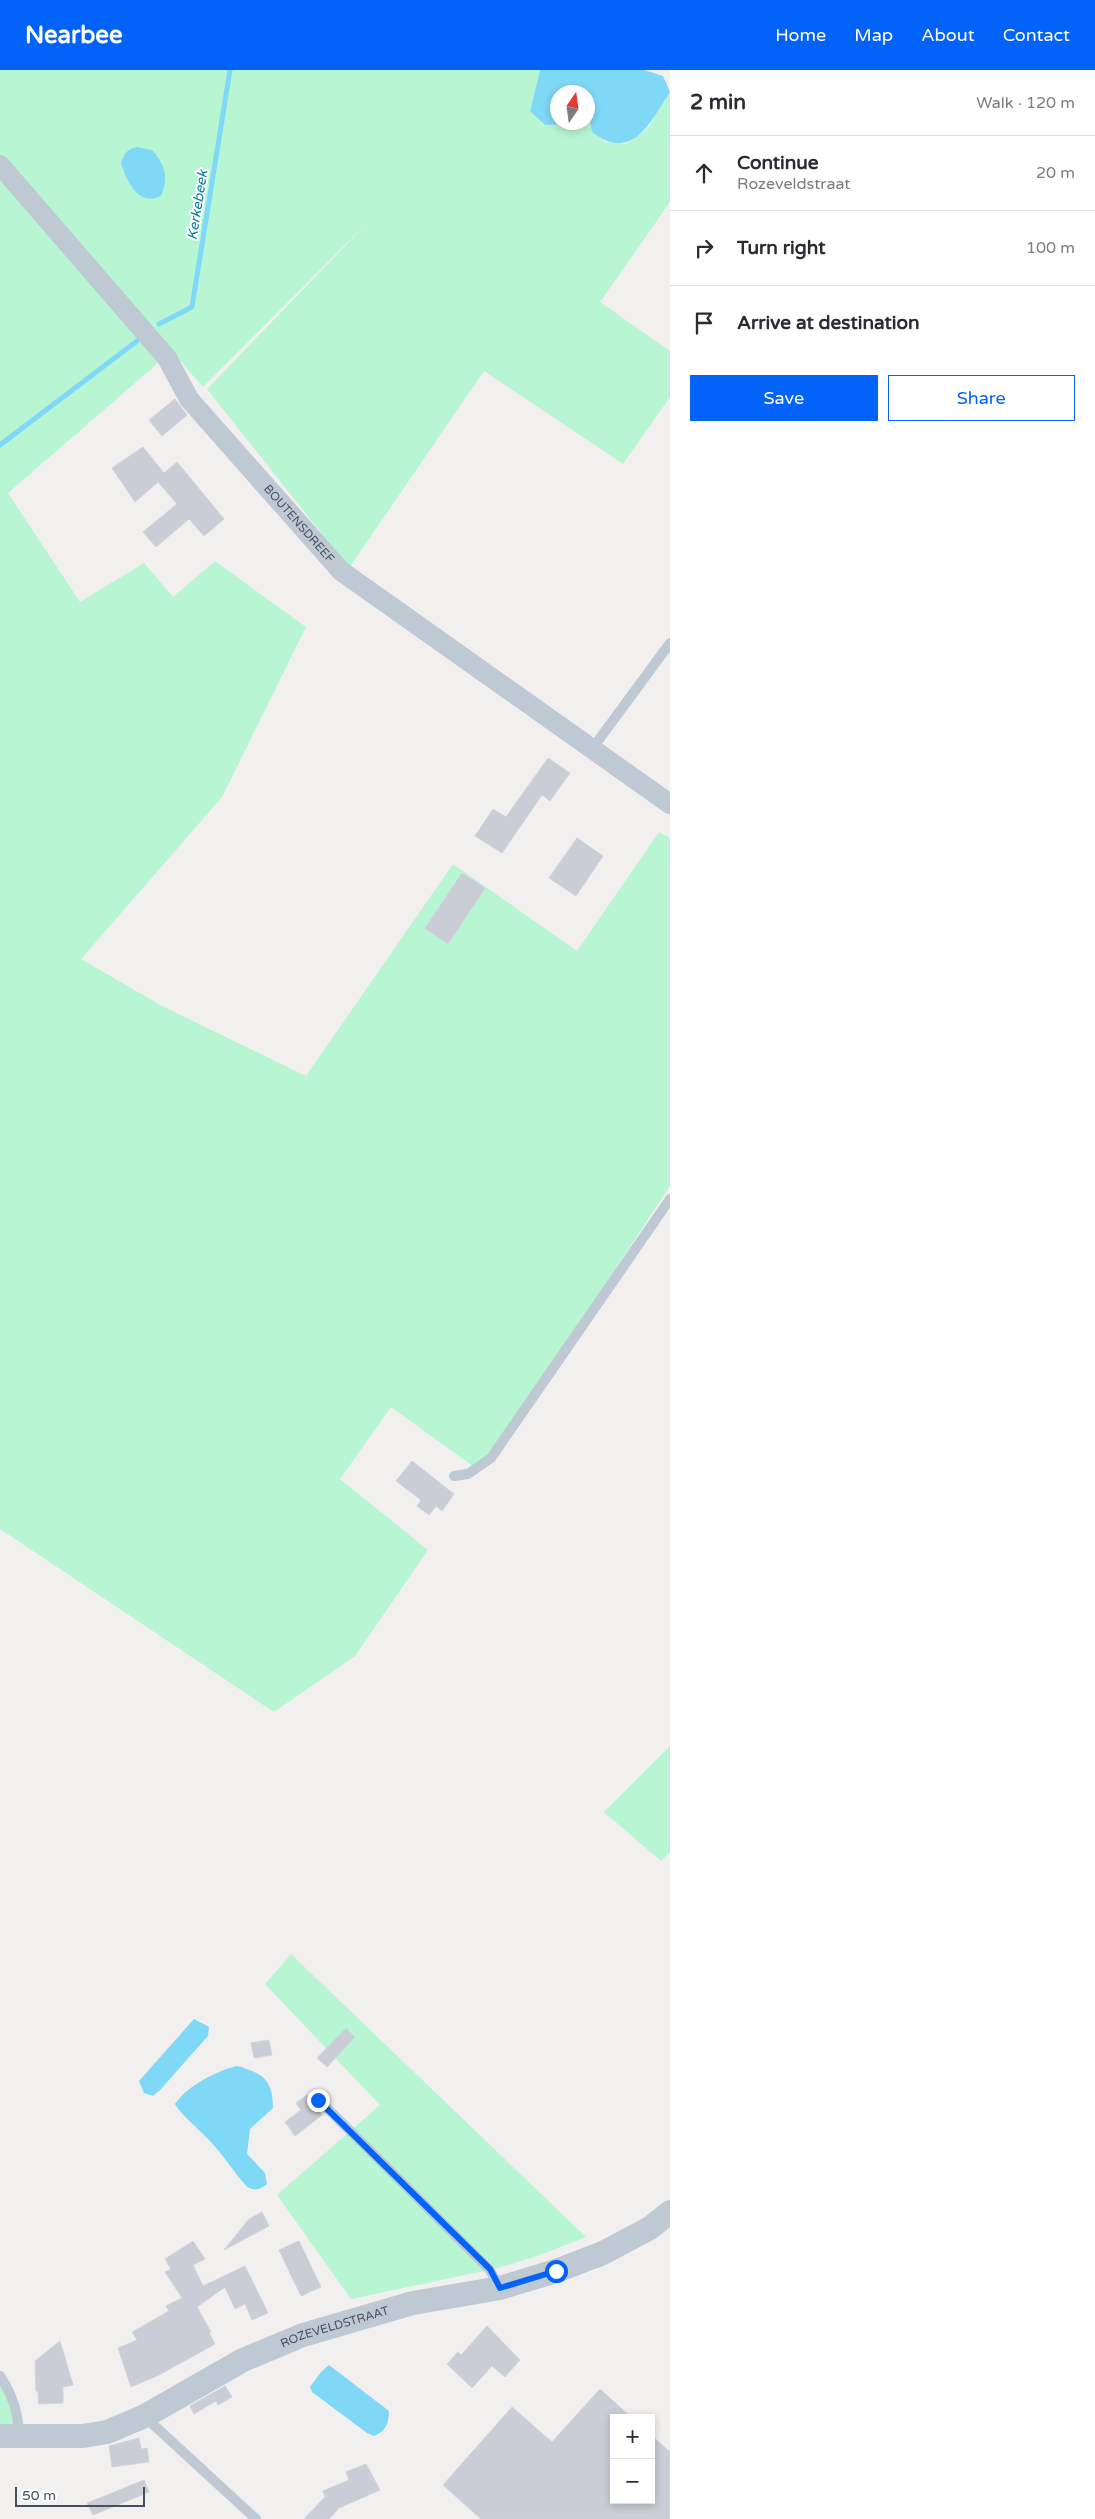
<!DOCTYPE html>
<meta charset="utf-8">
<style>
:root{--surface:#fff;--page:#f2f2f3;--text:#2b2b33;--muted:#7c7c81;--line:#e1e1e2;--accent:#0362f8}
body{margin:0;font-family:"Varela Round",sans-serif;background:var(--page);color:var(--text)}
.controls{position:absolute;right:15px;bottom:15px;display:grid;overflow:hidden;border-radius:0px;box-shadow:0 2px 8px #0003}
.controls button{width:45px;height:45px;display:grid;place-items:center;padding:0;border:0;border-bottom:1px solid var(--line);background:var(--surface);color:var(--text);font:25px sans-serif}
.compass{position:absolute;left:550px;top:15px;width:45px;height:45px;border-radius:50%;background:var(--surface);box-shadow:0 2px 8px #0003;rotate:13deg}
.scale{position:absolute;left:15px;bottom:12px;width:130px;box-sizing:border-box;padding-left:5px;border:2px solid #45515f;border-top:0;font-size:14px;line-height:18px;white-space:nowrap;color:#45515f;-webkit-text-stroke:4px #fff;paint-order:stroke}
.stop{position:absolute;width:15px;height:15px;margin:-11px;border:4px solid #0362f8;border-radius:50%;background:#fff}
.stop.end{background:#0362f8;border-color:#fff;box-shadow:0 1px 5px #0008}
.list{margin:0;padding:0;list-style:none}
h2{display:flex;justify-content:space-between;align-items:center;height:65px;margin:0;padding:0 20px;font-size:21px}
h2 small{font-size:16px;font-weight:400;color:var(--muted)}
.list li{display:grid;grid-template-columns:32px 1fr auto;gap:15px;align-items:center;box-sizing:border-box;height:75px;padding:0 20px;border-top:1px solid var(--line)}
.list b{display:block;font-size:19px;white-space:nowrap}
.list p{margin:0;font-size:16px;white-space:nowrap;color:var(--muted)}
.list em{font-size:16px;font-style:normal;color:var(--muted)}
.actions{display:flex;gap:10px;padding:15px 20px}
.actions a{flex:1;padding:11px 0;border:1px solid var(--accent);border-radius:0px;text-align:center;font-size:18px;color:var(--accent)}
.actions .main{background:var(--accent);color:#fff}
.icon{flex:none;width:28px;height:28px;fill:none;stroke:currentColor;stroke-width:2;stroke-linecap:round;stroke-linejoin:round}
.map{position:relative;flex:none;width:670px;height:2449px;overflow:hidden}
header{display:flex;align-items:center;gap:30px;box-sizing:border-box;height:70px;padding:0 25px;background:var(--accent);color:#fff}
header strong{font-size:24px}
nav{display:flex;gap:28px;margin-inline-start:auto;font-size:18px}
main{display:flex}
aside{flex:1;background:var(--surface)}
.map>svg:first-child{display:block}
</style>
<header>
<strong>Nearbee</strong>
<nav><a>Home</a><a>Map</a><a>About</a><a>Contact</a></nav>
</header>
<main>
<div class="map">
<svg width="670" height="2449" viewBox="0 0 670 2449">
<rect width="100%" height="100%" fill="#f2efef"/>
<g fill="#b8f5d2">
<polygon points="0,0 540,0 530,40 545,55 588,52 588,49 605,72 626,74 647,59 670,22 670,132 600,232 670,281 670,327 623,394 484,301 349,498 207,319 376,144 203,317 172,281 8,423 80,532 144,493 173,527 215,491 306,557 222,727 81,889 162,936 306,1006 453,794 577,881 659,762 670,768 670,1116 491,1388 477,1399 391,1337 340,1409 428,1480 355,1586 274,1642 0,1459"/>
<polygon points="670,1676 670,1782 661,1791 604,1742"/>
<polygon points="291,1884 586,2167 540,2185 498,2198 351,2229 277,2125 380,2035 265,1914"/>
<polygon points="0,2306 19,2366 0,2366"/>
</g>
<g fill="#80d8f7">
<path d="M540,0H644L663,6L670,22C650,53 632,93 592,62L590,50L588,49V22H558V52L568,53L567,54L545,55L530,41Z"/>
<path d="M137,77L152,80C165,95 169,107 161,126C138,137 127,112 121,93C124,84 127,79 137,77Z"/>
<polygon points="194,1949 209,1957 208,1966 160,2020 153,2026 144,2023 139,2011"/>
<path d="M237,1996C263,2003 273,2010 273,2038L250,2059L247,2084L265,2103L267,2114C260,2120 255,2121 247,2117C234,2102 223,2085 210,2071C201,2061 180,2044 175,2034C187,2016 216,2001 237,1996Z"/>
<path d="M329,2295L389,2341C389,2353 386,2361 374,2366L367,2363L312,2322L310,2317L321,2302Z"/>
</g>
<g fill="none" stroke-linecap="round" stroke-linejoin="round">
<g stroke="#80d8f7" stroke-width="5">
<polyline points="159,254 192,237 230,0"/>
<polyline points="0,375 137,271"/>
</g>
</g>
<g fill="#cacdd5" stroke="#d2d4db">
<polygon points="175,329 187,345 162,366 149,350"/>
<polygon points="143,377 164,403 177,392 224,449 204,466 189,449 156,477 143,462 177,434 158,412 135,432 112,398"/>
<polygon points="548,688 570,703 550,731 542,725 502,783 475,766 493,739 506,747"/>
<polygon points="577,768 603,786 576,826 549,808"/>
<polygon points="462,803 485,818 448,874 425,858"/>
<polygon points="412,1391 454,1424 442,1441 436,1436 429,1445 417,1436 421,1430 396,1411"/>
<polygon points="346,1958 355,1967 327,1997 317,1988"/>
<polygon points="269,1970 272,1985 254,1988 251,1973"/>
<polygon points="307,2025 322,2045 295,2066 285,2052 301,2040 296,2033"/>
<polygon points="262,2142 269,2156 224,2180 249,2149"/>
<polygon points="193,2171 205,2189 193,2195 203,2216 245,2196 268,2243 252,2250 245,2234 235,2239 225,2217 197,2237 211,2262 209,2263 215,2274 159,2305 131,2317 118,2278 137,2270 132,2262 169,2241 166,2236 182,2228 165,2202 171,2199 165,2189"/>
<polygon points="299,2171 321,2217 301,2226 279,2180"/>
<polygon points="487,2256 520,2290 505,2307 492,2296 472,2318 447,2294 458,2282 461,2285"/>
<polygon points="60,2271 73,2315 63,2317 63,2333 39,2334 38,2321 36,2321 35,2291"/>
<polygon points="225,2316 232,2327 218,2335 216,2331 194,2344 190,2336"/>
<polygon points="600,2319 632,2348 614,2348 614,2430 651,2430 651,2365 670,2382 670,2449 481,2449 443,2415 512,2337 552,2372"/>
<polygon points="139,2368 141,2379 147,2378 149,2392 112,2397 109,2376"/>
<polygon points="366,2394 380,2420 339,2438 329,2449 304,2449 325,2427 323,2421 349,2410 346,2402"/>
<polygon points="144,2410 149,2422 93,2445 87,2433"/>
</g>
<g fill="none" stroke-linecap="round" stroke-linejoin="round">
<g stroke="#bec9d3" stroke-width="10">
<polyline points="592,679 670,573"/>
<polyline points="454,1406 468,1404 491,1388 670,1129"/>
<polyline points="319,2030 489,2199 500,2217"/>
<path d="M0,2306C13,2326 18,2342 19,2366"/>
<polyline points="145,2347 256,2449"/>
</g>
<path stroke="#bec9d3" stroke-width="20" id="s1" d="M0,95L167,288L189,329L341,501L670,734"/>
<path stroke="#bec9d3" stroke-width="24" id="s2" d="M0,2366H83L107,2362L145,2346L243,2290L303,2265L413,2233L500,2218L556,2201L603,2183L650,2158L670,2142"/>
</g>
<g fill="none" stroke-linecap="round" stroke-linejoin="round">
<polyline stroke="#0362f8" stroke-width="6" points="318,2030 490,2199 500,2218 556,2201"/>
</g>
<g text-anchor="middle" stroke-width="4" stroke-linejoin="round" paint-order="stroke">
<g font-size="12" fill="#45515f" stroke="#fff">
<text dy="4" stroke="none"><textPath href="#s1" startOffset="468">BOUTENSDREEF</textPath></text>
<text dy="4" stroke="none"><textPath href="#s2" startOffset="359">ROZEVELDSTRAAT</textPath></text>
</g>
<g font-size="14" font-style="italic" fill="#027ba6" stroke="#fff">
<text transform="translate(197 135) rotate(-81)" y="5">Kerkebeek</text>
</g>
</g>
</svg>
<div class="controls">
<button>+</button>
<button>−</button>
</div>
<svg class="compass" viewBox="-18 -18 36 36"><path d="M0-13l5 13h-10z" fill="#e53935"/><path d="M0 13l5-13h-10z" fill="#7c7c81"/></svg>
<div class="scale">50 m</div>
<div class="stop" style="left:556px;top:2201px"></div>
<div class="stop end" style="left:318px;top:2030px"></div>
</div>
<aside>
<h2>2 min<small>Walk · 120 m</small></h2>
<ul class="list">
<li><svg class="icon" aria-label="ahead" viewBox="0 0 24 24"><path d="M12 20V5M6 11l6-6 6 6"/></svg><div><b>Continue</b><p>Rozeveldstraat</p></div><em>20 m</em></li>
<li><svg class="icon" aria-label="right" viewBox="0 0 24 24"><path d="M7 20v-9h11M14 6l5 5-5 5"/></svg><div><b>Turn right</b></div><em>100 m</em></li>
<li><svg class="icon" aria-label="arrive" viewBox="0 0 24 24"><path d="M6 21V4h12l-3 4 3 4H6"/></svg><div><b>Arrive at destination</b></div></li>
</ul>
<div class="actions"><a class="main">Save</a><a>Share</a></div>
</aside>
</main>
